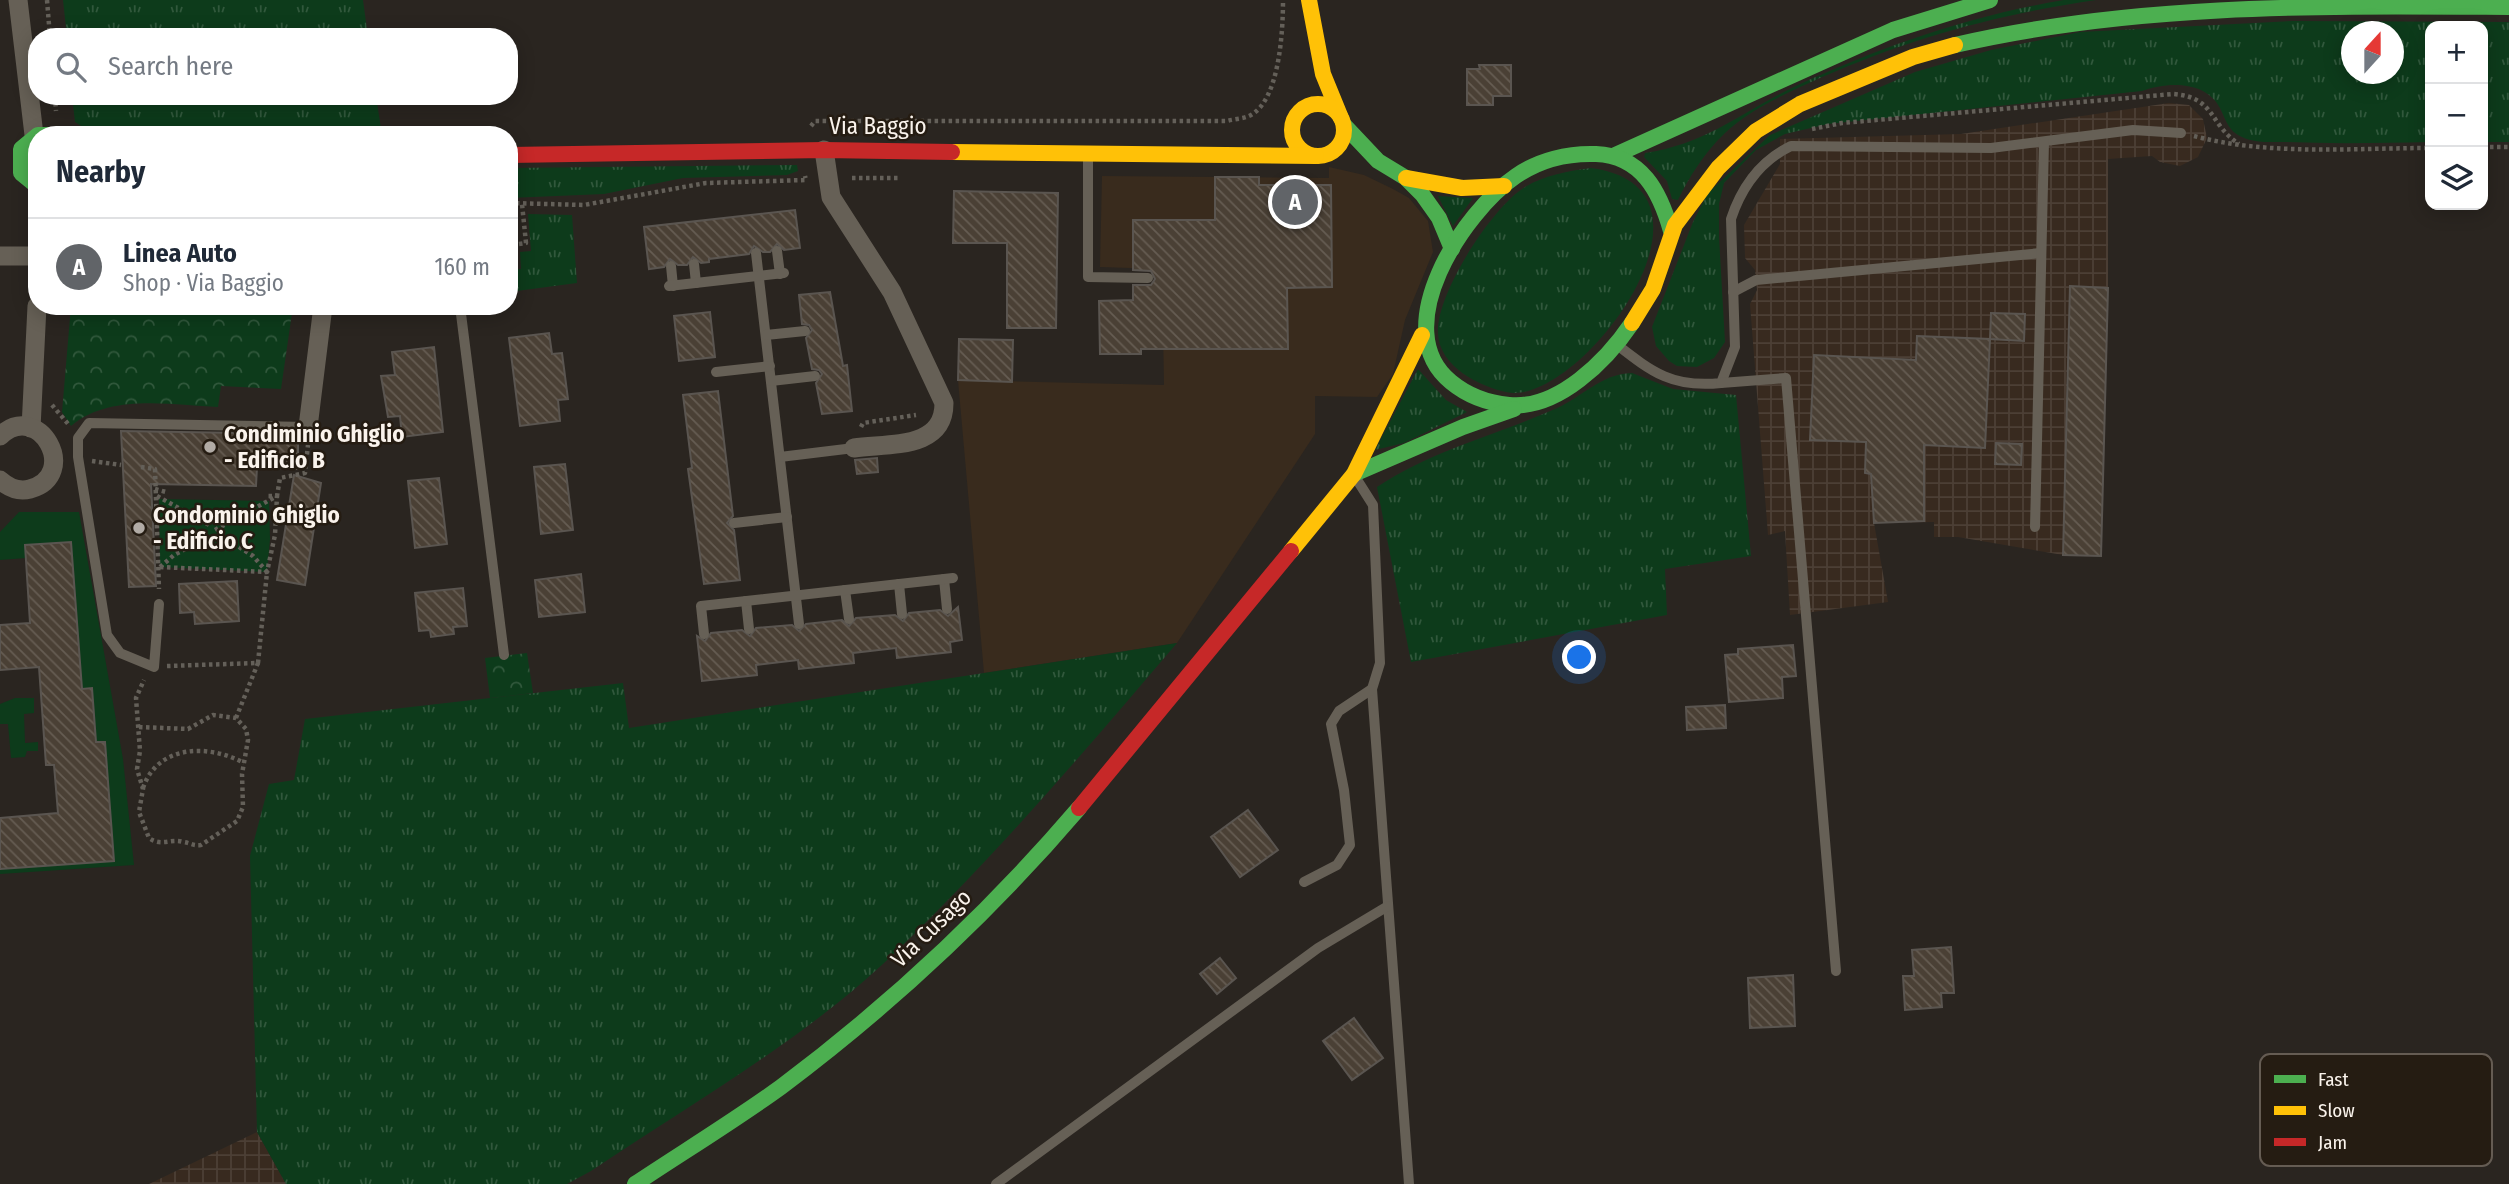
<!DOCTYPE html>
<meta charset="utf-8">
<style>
:root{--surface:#fff;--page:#f6f6f7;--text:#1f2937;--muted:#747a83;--line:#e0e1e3;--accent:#616468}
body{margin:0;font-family:"Fira Sans Condensed",sans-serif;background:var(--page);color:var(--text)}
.controls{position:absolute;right:21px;top:21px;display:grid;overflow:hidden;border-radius:14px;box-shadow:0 4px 18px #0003}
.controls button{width:63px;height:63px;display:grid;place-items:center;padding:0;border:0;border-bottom:2px solid var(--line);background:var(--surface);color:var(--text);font:35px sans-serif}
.compass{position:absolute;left:2341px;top:21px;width:63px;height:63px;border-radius:50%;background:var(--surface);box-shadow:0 4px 18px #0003;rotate:21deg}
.you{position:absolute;left:1580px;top:658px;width:24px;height:24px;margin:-18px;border:5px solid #fff;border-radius:50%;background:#1a73e8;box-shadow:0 0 0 10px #1a73e833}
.badge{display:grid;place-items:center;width:46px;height:46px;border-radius:50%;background:var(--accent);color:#fff;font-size:23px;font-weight:700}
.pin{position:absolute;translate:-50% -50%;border:4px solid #fff;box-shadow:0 2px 7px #0006}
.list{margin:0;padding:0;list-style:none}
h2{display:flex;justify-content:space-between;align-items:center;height:91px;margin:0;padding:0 28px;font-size:30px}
h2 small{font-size:23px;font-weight:400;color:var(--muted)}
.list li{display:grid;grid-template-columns:46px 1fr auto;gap:21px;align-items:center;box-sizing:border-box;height:98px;padding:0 28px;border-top:2px solid var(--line)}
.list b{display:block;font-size:26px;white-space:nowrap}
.list p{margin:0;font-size:23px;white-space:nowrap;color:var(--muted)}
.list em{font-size:23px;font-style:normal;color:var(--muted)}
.icon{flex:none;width:38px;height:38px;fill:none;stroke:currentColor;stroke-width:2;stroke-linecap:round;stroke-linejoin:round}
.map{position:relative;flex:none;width:2509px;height:1184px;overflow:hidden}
.search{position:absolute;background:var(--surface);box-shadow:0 4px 18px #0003;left:28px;top:28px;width:490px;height:77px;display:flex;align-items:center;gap:18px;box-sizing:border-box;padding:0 24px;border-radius:28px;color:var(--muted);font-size:26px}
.panel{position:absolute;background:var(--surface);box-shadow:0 4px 18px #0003;left:28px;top:126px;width:490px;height:189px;border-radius:28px}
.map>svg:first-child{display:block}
</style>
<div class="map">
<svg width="2509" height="1184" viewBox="0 0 2509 1184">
<defs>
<pattern id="industrial-grid" width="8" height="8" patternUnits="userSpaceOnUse" patternTransform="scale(1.75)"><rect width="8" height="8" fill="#382a1f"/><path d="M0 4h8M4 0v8" fill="none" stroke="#4c3f35"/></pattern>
<pattern id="grass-tufts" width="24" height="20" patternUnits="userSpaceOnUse" patternTransform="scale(1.75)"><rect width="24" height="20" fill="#0d3b1b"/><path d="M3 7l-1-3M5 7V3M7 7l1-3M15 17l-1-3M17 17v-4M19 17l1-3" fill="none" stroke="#31583c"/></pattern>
<pattern id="forest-crowns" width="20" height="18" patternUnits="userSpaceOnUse" patternTransform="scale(1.75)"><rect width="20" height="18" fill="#0d3b1b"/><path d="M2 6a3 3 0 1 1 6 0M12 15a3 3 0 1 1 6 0" fill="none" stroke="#31583c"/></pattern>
<pattern id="building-back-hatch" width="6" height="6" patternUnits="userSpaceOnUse" patternTransform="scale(1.75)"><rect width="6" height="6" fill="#4a4035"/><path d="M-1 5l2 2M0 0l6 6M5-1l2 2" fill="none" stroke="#655c52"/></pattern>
</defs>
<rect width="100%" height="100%" fill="#2a2520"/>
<polygon fill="#392b1d" points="1329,167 1364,175 1393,189 1409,198 1428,221 1433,252 1405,320 1393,374 1377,397 1315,396 1315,434 1177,643 984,673 958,380 1164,385 1162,269 1100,267 1102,176 1329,178"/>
<g fill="url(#industrial-grid)">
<polygon points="2169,103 2189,105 2203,119 2207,138 2198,157 2180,166 2160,162 2152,156 2108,159 2108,288 2101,556 2063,555 1958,537 1934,537 1934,522 1874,523 1888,602 1790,615 1785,531 1768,535 1750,304 1757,290 1755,270 1745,258 1744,225 1780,164 1780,139 1961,134"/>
<polygon points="257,1132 286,1184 149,1184"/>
</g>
<g fill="url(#grass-tufts)" fill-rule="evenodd">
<polygon points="63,0 363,0 368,37 67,37"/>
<path d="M2064,0H2096C1996,15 1913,37 1820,78C1787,93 1750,109 1724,134C1705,152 1689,177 1678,200L1672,199L1667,181L1644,157L1645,153C1709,143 1741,112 1796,86C1883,46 1969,16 2064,0Z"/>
<path d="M2293,21L2509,22V142H2483V26H2430V142C2382,143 2333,144 2284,142C2271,142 2254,143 2242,137C2228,131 2226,120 2220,108C2205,80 2167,82 2142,91L1828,124L1785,134L1756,150L1724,183L1719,204V237L1725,342L1714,358L1697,367L1677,366L1669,361L1656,346L1652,327L1693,222L1708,193L1770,135L1915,72L1991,50L2080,32ZM2352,32H2394V74H2352Z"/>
<polygon points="72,96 376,96 382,135 231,135 86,129 75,122"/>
<polygon points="797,165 798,171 787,175 683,178 604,194 509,198 509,168"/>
<path d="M1591,168C1743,188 1578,409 1506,392C1479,386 1440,367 1438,334C1435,295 1492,207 1525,187C1545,175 1568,171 1591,168Z"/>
<polygon points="1438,196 1473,198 1453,226"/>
<polygon points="528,214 572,215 577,283 509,292 509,270 521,269 520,252 531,251"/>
<polygon points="1418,369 1446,400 1467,412 1404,443 1375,450"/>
<path d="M1632,373L1673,389L1736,395L1751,556L1665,569L1667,615L1411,662L1377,487C1435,449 1494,436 1555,409C1583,397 1600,374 1632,373Z"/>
<path d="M1177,643C1083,753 989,864 884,963C798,1043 688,1106 591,1171L567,1184H286L257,1132L250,856L269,784L294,780L305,719L623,683L629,728Z"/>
</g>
<g fill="url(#forest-crowns)">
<path d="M71,306H293L281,389L221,386L218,407C171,405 110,393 71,426L62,412Z"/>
<polygon points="527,653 533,693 490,698 485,658"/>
</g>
<g fill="#0d3b1b">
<polygon points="159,499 269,501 270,539 267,572 160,567"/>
<polygon points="19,512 79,512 123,759 134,865 0,874 0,869 114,860 105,742 96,742 41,692 39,667 80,664 71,542 25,545 26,558 0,560 0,532"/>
<polygon points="15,698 34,698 34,713 24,714 25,743 38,742 38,751 27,751 25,757 11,758 8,724 0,724 0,704"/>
</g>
<g fill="url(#building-back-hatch)" stroke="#5a5550" stroke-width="2">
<polygon points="1479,65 1511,65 1511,96 1493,96 1493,105 1467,105 1467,69 1480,69"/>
<polygon points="1215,177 1259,177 1259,185 1331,185 1332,287 1287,288 1288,349 1141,349 1141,354 1100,354 1099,301 1133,300 1133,285 1151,285 1155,279 1151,271 1133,270 1133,220 1215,220"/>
<polygon points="954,191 1058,193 1056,328 1007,328 1007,243 953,243"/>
<polygon points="795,210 800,248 784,250 777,244 770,252 763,252 754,246 749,254 709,259 709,262 701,263 693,257 687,265 678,265 670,259 664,267 649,269 644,227"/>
<polygon points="2070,286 2108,288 2101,556 2063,555"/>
<polygon points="830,292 843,366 847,365 852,411 822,414 816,383 822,374 819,370 812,369 806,338 812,330 809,325 802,324 799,295"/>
<polygon points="710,312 715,357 679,361 674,316"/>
<polygon points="1991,313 2025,314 2024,341 1990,339"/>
<polygon points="549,333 552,354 562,353 568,399 558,400 560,421 520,426 509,338"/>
<polygon points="1917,336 1990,339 1985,448 1924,445 1924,521 1874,523 1871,474 1865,473 1866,442 1810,440 1814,355 1916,360"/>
<polygon points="959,339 1013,340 1012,382 958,380"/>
<polygon points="434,347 443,432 402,437 400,416 388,417 381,376 395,375 392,352"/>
<polygon points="718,391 733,516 727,523 734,530 740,580 704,584 688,469 692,468 683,395"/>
<polygon points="121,431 298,434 298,469 257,467 256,486 151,484 156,586 129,587"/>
<polygon points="1996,443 2022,444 2021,465 1995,464"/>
<polygon points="877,458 878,472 857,474 855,460"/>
<polygon points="565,464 573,530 541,534 534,467"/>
<polygon points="294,475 321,483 305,585 277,580"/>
<polygon points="439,478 447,544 415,548 408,481"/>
<polygon points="71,542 82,689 92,688 96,742 105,742 114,861 0,869 0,818 58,813 54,765 46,765 39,667 0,670 0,625 30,623 25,545"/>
<polygon points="581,574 585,612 539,617 535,580"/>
<polygon points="237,581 239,621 195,624 194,612 180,613 179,584"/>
<polygon points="463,588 467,626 453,627 454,634 431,637 430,630 419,631 415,593"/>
<polygon points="958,607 962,640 950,642 951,652 897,658 896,648 853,653 854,663 799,669 798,660 756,665 757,675 702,681 697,636 705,641 711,633 742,630 750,636 756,628 792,625 799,631 806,624 842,620 849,626 856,618 895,615 903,621 909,613 940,610 948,616"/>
<polygon points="1793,645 1796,676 1782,677 1783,698 1729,702 1725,655 1738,654 1738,649"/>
<polygon points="1725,705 1726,728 1687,730 1686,707"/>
<polygon points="1248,810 1278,850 1240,877 1211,837"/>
<polygon points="1951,947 1954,993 1941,993 1942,1007 1905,1010 1903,976 1914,976 1912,950"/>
<polygon points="1220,958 1236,978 1217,994 1200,974"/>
<polygon points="1793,975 1795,1026 1750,1028 1748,978"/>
<polygon points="1354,1018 1383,1058 1352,1080 1323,1041"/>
</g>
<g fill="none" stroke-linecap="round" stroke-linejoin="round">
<g stroke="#646059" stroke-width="4.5" stroke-dasharray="3.5 3.5" stroke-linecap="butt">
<polyline points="47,0 50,37"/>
<polyline points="55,96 56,111"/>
<path d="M811,126L815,121H1227C1234,119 1242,119 1249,116C1280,102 1283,29 1283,0"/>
<polyline points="77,129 99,135"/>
<path d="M1812,129L1842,123L2173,94C2216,97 2209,125 2239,144"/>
<path d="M2194,136C2269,156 2354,148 2430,148"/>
<polyline points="2483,147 2509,147"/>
<polyline points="852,178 898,178"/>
<polyline points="509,203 584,205 706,183 806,180 805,176"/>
<polyline points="519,244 526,243 522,204"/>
<polyline points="52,405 69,425"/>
<polyline points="861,427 863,423 916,415"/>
<polyline points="92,461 121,465"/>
<polyline points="141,467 155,469 159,589"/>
<polyline points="155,489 166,492"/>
<polyline points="157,496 211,526"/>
<polyline points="215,530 277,496 280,478 305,473 308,445"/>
<polyline points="160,567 267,572 275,535 277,496 266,496"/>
<polyline points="160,567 174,555 206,538"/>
<polyline points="167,666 258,663 267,572 253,556 219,534"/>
<polyline points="236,718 258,663"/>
<path d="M139,727L188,729L213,715L236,718L246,729L248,740L242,774L243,807L237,821L201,845C193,846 191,843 183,842C170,838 162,847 149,838L139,812L143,789L137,769L140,751L136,698L144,680"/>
<path d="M143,788C158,744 209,744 244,763"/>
</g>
<g stroke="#666056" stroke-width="10">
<polyline points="1088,156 1088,277 1148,278"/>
<polyline points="777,251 780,274"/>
<polyline points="756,253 799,624"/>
<polyline points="694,264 696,283"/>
<polyline points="671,266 673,286"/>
<polyline points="669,286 784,273"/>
<polyline points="1733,292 1756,280 2041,253"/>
<polyline points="460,306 504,655"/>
<polyline points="766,335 805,331"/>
<path d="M1616,344C1653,373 1673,388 1721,383L1735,347L1731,219C1742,186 1760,161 1791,146L1991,148L2133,130L2181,133"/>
<polyline points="716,372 770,366"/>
<polyline points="771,381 815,376"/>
<polyline points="1721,383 1786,378 1836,971"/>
<polyline points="780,457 854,448"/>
<polyline points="1354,475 1373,505 1380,663 1372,689 1409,1184"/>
<polyline points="734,523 787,517"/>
<polyline points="2035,527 2044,142"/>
<polyline points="944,579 947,609"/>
<polyline points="899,584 902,614"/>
<polyline points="845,590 849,619"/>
<polyline points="746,601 749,629"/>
<polyline points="159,604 154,667 120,653 107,635 78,457 78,438 89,423 308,427"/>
<polyline points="704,634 701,606 953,578"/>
<polyline points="1304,882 1337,865 1350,845 1344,790 1331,724 1339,711 1372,689"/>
<polyline points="996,1184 1318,948 1388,906"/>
</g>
<g stroke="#666056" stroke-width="19">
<polyline points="18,0 34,135"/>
<path d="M824,150L831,197L892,292L944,403C944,450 889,443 854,448"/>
<polyline points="0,256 37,256"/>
<polyline points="308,427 323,306"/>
<polyline points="31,428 37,306"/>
<path d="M0,436C39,399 81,475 30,489C19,492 9,488 0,480"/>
</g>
<g stroke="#4caf50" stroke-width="16">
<path d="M1955,45C2137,3 2323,6 2509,7"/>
<polyline points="1344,125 1378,161 1406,178 1422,194 1439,218 1452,249"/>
<polyline points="1613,156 1893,30 1990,0"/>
<polyline points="37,186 21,173 21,149 38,135 55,135"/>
<path d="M1632,323C1607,360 1558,410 1509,405C1487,403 1468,396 1451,382C1386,329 1463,212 1516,176C1539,160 1568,153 1596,154C1642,156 1660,192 1671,231"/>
<polyline points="1354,474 1463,427 1514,409"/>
<path d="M635,1184C683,1152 734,1121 781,1087C889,1006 991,911 1079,808"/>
</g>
<g stroke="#ffc107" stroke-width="16">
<polyline points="1309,0 1323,74 1341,118"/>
<circle cx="1318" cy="130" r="26"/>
<polyline points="952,152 1316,156"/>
<polyline points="1406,178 1462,188 1504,186"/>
<polyline points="1632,323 1653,289 1675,225 1718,168 1756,131 1800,104 1913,57 1955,45"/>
<polyline points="1291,551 1354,474 1422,335"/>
</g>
<g stroke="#c62828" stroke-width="16">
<polyline points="509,155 824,150 952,152"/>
<polyline points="1079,808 1291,551"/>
</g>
</g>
<g fill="#b1aba5" stroke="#251c12" stroke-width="2.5">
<circle cx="210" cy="447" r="7"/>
<circle cx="139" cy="528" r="7"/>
</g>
<g text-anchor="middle" stroke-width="5" stroke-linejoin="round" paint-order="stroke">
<g font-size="23" fill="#faf3ec" stroke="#251c12">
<text x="878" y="134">Via Baggio</text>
<text transform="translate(931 928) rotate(-44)" y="8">Via Cusago</text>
</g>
<g font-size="23" font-weight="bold" fill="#faf3ec" stroke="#251c12" text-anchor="start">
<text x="224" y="442">Condiminio Ghiglio<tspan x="224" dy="26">- Edificio B</tspan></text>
<text x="153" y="523">Condominio Ghiglio<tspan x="153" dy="26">- Edificio C</tspan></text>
</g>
</g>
<rect x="2260" y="1054" width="232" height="112" rx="10" fill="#251c12" stroke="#655c53" stroke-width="2"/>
<rect x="2274" y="1075" width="32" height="8" fill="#4caf50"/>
<rect x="2274" y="1106" width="32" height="9" fill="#ffc107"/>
<rect x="2274" y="1138" width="32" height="8" fill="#c62828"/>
<g font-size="19" fill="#faf3ec">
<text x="2318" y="1086">Fast</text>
<text x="2318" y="1117">Slow</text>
<text x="2318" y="1149">Jam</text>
</g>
</svg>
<div class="controls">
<button>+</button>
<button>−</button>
<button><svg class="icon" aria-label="layers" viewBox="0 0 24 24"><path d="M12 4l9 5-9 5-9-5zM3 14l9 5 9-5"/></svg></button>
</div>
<svg class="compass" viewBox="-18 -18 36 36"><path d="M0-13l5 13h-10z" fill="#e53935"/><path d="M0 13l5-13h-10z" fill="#747a83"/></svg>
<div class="you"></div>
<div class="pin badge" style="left:1295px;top:202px">A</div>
<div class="search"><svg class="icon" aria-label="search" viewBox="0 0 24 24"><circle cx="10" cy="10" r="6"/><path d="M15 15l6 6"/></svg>Search here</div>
<section class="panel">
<h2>Nearby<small></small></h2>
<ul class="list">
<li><span class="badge">A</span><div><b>Linea Auto</b><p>Shop · Via Baggio</p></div><em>160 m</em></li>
</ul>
</section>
</div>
